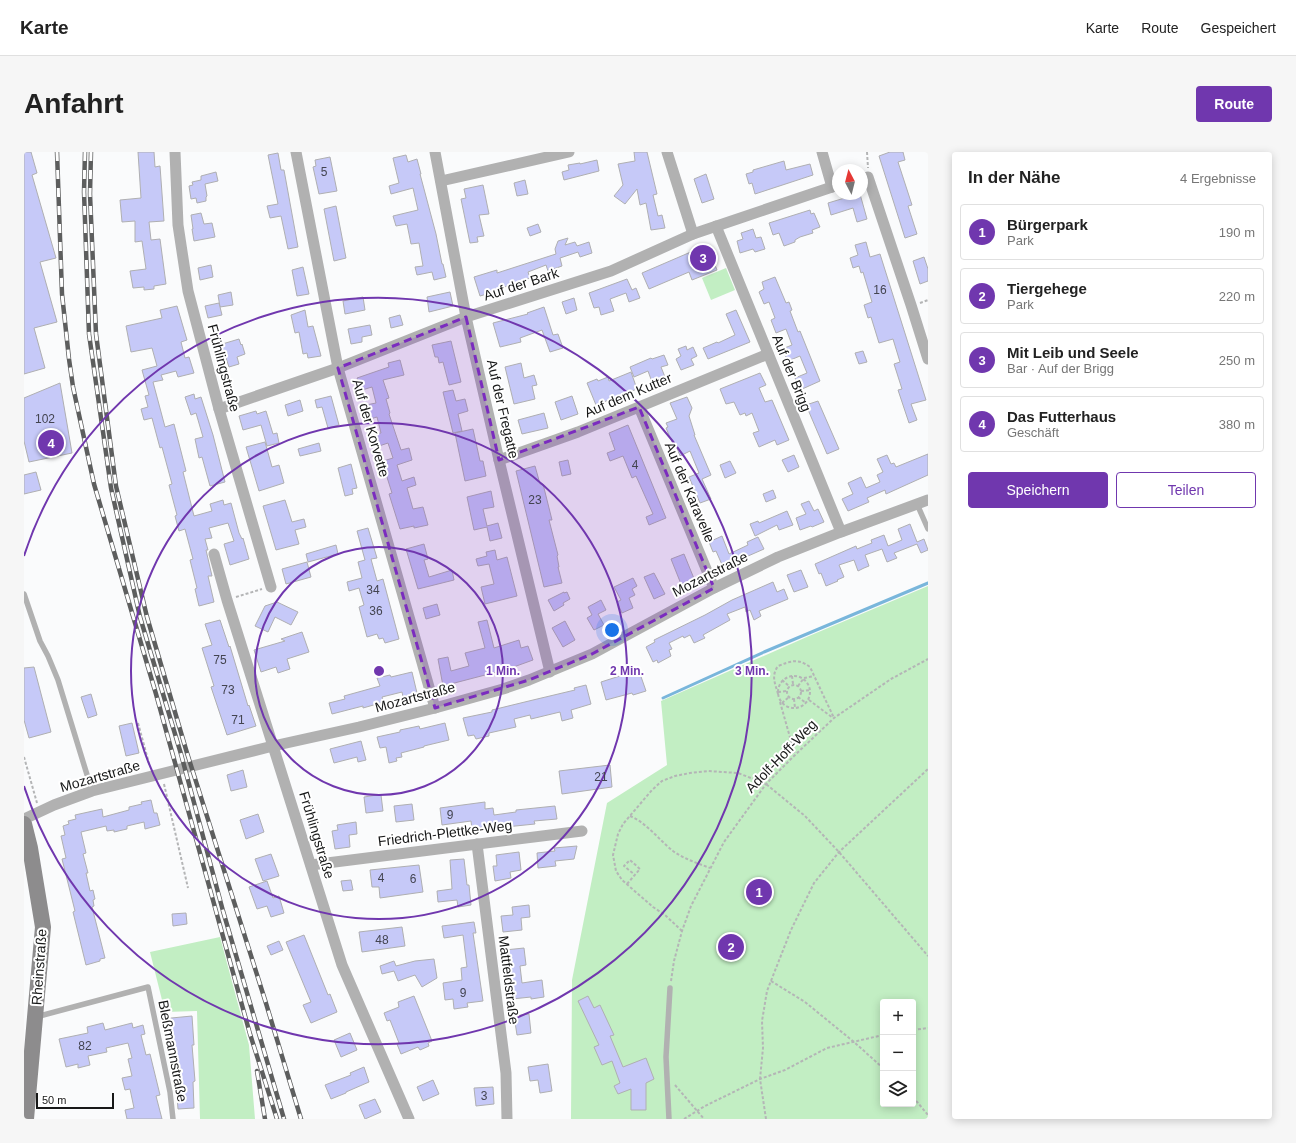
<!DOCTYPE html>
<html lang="de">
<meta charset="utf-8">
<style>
:root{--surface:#fff;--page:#f6f6f6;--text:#222;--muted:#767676;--line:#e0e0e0;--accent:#7037ae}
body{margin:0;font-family:Helvetica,sans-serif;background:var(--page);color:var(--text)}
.controls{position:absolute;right:12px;bottom:12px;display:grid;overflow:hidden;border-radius:4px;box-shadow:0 2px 10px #0003}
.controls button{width:36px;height:36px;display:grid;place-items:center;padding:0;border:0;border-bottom:1px solid var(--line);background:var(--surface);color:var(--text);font:20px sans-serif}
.compass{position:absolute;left:808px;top:12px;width:36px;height:36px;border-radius:50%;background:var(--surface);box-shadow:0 2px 10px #0003;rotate:353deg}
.scale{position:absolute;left:12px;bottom:10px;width:78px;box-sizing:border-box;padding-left:4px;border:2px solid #171818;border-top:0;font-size:11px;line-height:14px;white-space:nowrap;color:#171818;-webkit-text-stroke:3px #fff;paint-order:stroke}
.you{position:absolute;left:588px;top:478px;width:14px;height:14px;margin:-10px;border:3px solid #fff;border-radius:50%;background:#1a73e8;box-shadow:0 0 0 6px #1a73e833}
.badge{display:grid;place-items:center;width:26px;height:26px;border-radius:50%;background:var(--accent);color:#fff;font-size:13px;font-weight:700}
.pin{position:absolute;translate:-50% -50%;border:2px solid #fff;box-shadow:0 1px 4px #0006}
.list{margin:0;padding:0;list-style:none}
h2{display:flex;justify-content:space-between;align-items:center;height:52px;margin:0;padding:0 16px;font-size:17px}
h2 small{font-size:13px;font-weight:400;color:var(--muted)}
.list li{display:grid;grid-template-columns:26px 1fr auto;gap:12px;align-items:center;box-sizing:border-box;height:56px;margin:0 8px 8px;padding:0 8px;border:1px solid var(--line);border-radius:4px}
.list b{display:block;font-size:15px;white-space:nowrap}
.list p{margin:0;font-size:13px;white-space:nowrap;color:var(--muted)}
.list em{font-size:13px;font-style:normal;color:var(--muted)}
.actions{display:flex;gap:8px;padding:12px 16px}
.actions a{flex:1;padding:9px 0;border:1px solid var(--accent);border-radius:4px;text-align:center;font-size:14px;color:var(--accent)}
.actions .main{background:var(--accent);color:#fff}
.icon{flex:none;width:22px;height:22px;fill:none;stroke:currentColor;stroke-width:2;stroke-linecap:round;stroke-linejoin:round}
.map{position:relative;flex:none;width:904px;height:967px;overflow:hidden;border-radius:4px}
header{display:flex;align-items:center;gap:24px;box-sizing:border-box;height:56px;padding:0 20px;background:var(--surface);border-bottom:1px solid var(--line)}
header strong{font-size:19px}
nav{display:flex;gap:22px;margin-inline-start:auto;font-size:14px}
.intro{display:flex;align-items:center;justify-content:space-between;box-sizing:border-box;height:96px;padding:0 24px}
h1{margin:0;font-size:28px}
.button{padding:10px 18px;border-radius:4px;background:var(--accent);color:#fff;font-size:14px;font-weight:700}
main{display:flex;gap:24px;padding:0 24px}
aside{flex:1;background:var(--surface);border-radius:4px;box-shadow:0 2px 10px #0003}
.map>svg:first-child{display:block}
</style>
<header>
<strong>Karte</strong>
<nav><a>Karte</a><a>Route</a><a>Gespeichert</a></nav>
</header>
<div class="intro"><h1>Anfahrt</h1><a class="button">Route</a></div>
<main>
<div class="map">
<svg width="904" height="967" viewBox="0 0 904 967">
<rect width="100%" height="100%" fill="#fafbfc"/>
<g fill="#c2eec3" fill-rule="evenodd">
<polygon points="702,116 711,138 687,148 678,126"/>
<path d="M904,434V967H547L548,828L583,651L643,613L637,549L785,484ZM859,850H889V952H859Z"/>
<polygon points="196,785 225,893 231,967 176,967 173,859 141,860 126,800"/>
</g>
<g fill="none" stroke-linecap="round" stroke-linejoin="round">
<polyline stroke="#79b6db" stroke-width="3" points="639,546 740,500 904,431"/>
</g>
<g fill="#c6c9f8" stroke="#afafb1">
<polygon points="0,0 7,0 13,21 8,23 32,106 16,110 33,170 10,176 21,216 0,222"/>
<polygon points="114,0 130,0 131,15 136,14 140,69 125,70 127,88 136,87 142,132 130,134 130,137 120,138 120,135 109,136 106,119 122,117 118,89 111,90 111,69 98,70 96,48 117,46"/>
<polygon points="610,0 623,0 633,42 629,43 634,64 638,63 641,76 627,78 622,51 616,53 613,37 601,52 590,44 599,33 594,12 611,9"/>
<polygon points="866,0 879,0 881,8 874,10 888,53 884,54 893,82 881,86 855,4"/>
<polygon points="254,1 257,18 260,18 274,95 264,97 257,64 246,66 243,54 254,52 244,3"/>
<polygon points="382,3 384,10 393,7 397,22 396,22 412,82 418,112 419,112 422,125 410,128 408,120 393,123 391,115 399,114 395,91 387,92 383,72 372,74 369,64 394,58 389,36 367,42 365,34 375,31 369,6"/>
<polygon points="306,5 313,39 295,42 289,15 292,14 291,8"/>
<polygon points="573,8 575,19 540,28 538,20 545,18 544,13 556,11 556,12"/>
<polygon points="760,9 762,18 786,12 789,23 731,42 728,31 725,32 722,22 729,20 729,18"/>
<polygon points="192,20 194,29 181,32 183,44 182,45 182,49 173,51 172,46 167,47 165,34 169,33 168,30 177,28 177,24"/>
<polygon points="682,22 690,47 678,51 670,27"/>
<polygon points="501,28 504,42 493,44 490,31"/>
<polygon points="459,33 465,62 455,63 460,84 453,85 454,90 446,91 437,47 442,46 440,37"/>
<polygon points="834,42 836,42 843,67 833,70 829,56 807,63 804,51"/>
<polygon points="312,54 322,106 310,109 300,57"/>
<polygon points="786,58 787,62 790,61 796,75 788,78 789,81 776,85 771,88 771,90 760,94 755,81 749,83 745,71"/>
<polygon points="177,61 180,72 188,71 191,85 170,89 168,77 169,77 167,63"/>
<polygon points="514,72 517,80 506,84 503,76"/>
<polygon points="729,77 732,86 737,85 741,97 731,100 729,97 716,101 713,89 719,87 717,81"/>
<polygon points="544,86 541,93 551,90 553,94 565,90 568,101 556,105 554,100 536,106 538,114 524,119 522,113 504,120 506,126 469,139 470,140 456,144 450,125 473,118 473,121 532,102 531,97 534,89"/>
<polygon points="842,90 846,105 856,102 902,248 887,252 893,268 885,271 874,238 878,237 870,212 876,210 869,187 855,191 847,165 844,166 840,153 848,150 839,120 837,121 835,114 829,116 826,106 834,103 831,93"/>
<polygon points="683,93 693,118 668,128 665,120 625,137 618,121"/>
<polygon points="900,105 904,117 904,129 896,132 889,109"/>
<polygon points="187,113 189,125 176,128 174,116"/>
<polygon points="279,115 285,142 273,144 268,118"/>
<polygon points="751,125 762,151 765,150 768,158 766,159 774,180 776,179 796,229 776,238 771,226 783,221 776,204 764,209 758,197 768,193 762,177 752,181 747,168 751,166 745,150 740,152 735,140 740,137 738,130"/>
<polygon points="603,127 608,138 612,136 616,146 605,150 602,141 586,147 590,159 577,163 575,155 570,156 565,141"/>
<polygon points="207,140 209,153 196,155 194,143"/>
<polygon points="426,140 429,154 405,160 403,145"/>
<polygon points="339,145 341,158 321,162 319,149"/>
<polygon points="550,146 553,158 542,162 538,150"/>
<polygon points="195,151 198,163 184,166 181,154"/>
<polygon points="153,154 163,188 157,190 161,206 165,205 170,221 154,225 152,219 137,223 139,228 129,230 141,275 150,272 162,319 159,320 170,364 188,359 186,352 199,348 200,353 207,351 215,381 218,387 219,386 225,407 206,413 200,392 210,389 204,371 185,376 188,386 181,387 184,398 182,398 188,424 184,424 190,450 175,454 171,437 173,436 166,408 169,407 161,377 155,379 151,364 153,363 145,333 148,332 138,295 136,296 128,266 120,268 117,257 124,255 121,244 125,243 118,218 133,214 128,196 107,200 102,174 138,166 136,158"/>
<polygon points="520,155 529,183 534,182 539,196 526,200 518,178 496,186 497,190 476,195 469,171 504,162 503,161"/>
<polygon points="281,158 284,175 289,174 297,204 284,206 283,201 279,202 275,180 271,181 267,163"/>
<polygon points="712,158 726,190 684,207 679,196 693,190 694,191 711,183 702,162"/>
<polygon points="376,163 379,173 367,176 365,166"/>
<polygon points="346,173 348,183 338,185 338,190 327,192 324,177"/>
<polygon points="215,187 217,193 218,192 221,202 213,205 215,212 205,215 200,200 198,201 195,193"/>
<polygon points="427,189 437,230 425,233 419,210 415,211 414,205 411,205 408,193"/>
<polygon points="662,194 663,198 669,195 673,204 667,207 670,213 657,218 652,207 657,204 654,197"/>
<polygon points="839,199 843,210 835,212 831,201"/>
<polygon points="640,203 644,213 637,215 641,225 628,230 624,219 610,225 606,215 627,206 628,207"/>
<polygon points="376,208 380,223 359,228 365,246 362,247 366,261 365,262 377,298 385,296 388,308 373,313 378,329 390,325 392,333 383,336 389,357 399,355 404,373 390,376 390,374 376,377 365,342 368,341 361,319 359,320 356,310 369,306 364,291 355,294 351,282 357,281 353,265 346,267 342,253 352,251 348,235 338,238 333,226 365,215 364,211"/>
<polygon points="497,211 500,226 510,223 513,233 508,234 511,247 490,252 481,215"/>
<polygon points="607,220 613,237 572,253 563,231 573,227 574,229 584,225 585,229"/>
<polygon points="736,221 742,233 735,236 741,250 748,248 765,288 753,293 751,288 735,295 729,281 735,279 728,261 722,264 721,261 716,263 710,250 702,252 696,237"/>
<polygon points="36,231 48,301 5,310 0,289 0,246"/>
<polygon points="429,238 432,249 441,247 444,259 434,262 438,279 429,281 419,240"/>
<polygon points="170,242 171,247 177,245 189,283 201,330 186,334 178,305 175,306 171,287 179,285 172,261 167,263 161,245"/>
<polygon points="307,244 315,273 304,276 298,255 293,256 291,248"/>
<polygon points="548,244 554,262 537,268 531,250"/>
<polygon points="663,245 668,256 665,264 671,283 670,283 687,323 678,327 687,347 676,351 665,325 675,321 666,299 656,304 651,291 649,292 642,276 644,275 642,271 653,267 646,251"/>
<polygon points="276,248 279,259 264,264 261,253"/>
<polygon points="794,249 815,297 803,302 782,253"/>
<polygon points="232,259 233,262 242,259 249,282 253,281 255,291 243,294 237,273 219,278 215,264"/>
<polygon points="520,261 524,276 498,282 494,268"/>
<polygon points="604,273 642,366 625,373 622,365 629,362 612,324 608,326 599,304 586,309 583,301 591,298 585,281"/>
<polygon points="449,277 456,309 459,309 462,324 441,329 431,281"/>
<polygon points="241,290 248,315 255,313 260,331 235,339 222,295"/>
<polygon points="295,291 297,299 276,304 274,297"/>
<polygon points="904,302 904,323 862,342 861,338 843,346 845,350 824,359 818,347 829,342 824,331 837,325 842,336 856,330 853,323 859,320 853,307 863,303 867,312 870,311 872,315"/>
<polygon points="770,303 775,315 764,320 758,308"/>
<polygon points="544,308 547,322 538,324 535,310"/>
<polygon points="706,309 712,321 701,326 696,313"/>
<polygon points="327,312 333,336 328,337 329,342 321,344 314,316"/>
<polygon points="511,314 516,332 519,332 528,368 525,368 534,403 533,404 535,415 534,415 538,431 520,435 492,319"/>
<polygon points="12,320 17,338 0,342 0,323"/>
<polygon points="749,338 752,346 742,350 739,342"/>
<polygon points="467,339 470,355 459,357 463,374 474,371 478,386 466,389 463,375 450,378 443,345"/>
<polygon points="261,348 268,370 280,367 282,375 271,378 275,392 252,398 239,354"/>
<polygon points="785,349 790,359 794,357 800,370 788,375 787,374 776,378 772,366 782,362 777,352"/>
<polygon points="763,359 769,373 755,378 753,373 731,384 726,372 734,369 735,371"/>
<polygon points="886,372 893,390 900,387 904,398 897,401 893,392 870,401 873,406 863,410 858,397 841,403 845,414 840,416 834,419 830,408 815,413 820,425 813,428 814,429 802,434 797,421 795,422 791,412 832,394 833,397 848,391 847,388 860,383 864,394 878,388 874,377"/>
<polygon points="344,376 353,406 347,407 353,429 359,427 375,487 361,491 359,486 355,487 353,482 343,485 335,455 340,453 335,436 325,439 323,430 338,426 334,410 341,408 333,379"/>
<polygon points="698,384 705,402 724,393 723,390 734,385 740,397 699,415 692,399 689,400 685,390"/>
<polygon points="400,392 404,407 400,408 405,425 428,418 430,428 394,437 382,397"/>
<polygon points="312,393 314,402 284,410 282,402"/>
<polygon points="471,398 473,408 483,405 493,444 461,452 457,435 470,432 465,412 454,414 452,407 463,404 462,400"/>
<polygon points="660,402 671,429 660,433 660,431 657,432 647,407"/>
<polygon points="283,410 287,425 262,432 258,417"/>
<polygon points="777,418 784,435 770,440 763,423"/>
<polygon points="630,421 641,442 630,447 620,425"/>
<polygon points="609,426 613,434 608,437 611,443 605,446 609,456 598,461 593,450 597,448 590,435"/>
<polygon points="749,430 753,440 760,437 764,447 735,459 737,464 730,468 726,458 722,460 721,455 703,462 706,468 679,483 681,486 670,491 666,483 660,486 659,484 645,491 648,497 645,498 647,504 634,511 633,508 629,510 622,495 631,490 630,488 681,463 708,448"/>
<polygon points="540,440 540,441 543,440 546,447 539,451 540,453 530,459 524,448"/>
<polygon points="577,448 582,458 574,462 580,473 570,478 563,466 568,463 564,455"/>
<polygon points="253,450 274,460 267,473 251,465 244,480 231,474 241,454"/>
<polygon points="413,452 416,463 402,467 399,456"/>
<polygon points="196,468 205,495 206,494 224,554 225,553 232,574 203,583 187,535 190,534 178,496 188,493 181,472"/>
<polygon points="463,468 470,496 495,488 497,496 504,494 509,508 484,517 419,534 414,507 424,505 427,519 445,514 441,501 461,496 454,470"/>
<polygon points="541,469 551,488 539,495 528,476"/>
<polygon points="278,480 285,500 263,507 266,517 254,521 252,515 237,520 230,498 261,489 257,487"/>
<polygon points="10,515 27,580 5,586 0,568 0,516"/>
<polygon points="614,516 622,539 609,543 608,541 582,548 577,530 602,522 601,521"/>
<polygon points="388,520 393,541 379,545 378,540 358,545 360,550 339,556 339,554 308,562 305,551 321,547 320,544 356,534 353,526 366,523 367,525"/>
<polygon points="562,533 567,552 547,558 549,566 538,569 536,560 507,567 506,563 490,567 492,575 465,581 465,584 452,587 450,583 444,584 439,566 468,560 468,558 509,548 551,538 550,536"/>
<polygon points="67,542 73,563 64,566 57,545"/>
<polygon points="108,571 115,601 102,604 95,574"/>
<polygon points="421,571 425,588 400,594 400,595 377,601 378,605 372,606 373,609 365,611 362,595 356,596 353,585 376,580 376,578 395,574 396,577"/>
<polygon points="337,589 342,608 334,610 333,605 310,611 306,597"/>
<polygon points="586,613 588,635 538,642 535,619"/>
<polygon points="219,618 223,635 207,639 203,623"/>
<polygon points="353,643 357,643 359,659 342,661 340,645"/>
<polygon points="127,648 130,661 133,661 136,673 121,677 120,670 103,674 103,677 90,680 90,678 83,679 82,674 57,680 62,701 59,702 64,721 62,721 66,739 69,738 71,747 69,748 70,754 68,755 81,806 76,807 76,809 62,813 49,760 51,759 38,707 42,706 37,684 41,683 39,674 45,672 44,669 52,667 51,663 78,657 79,665 105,658 105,655 118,652 117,650"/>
<polygon points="461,650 461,657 469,656 470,663 492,660 492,658 531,654 533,667 510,669 511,672 472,676 471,673 448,677 447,669 418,673 416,656"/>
<polygon points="388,652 390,668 372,670 370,654"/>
<polygon points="234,662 240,680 222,687 216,668"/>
<polygon points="332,670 333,682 325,683 326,695 311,697 308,679 314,678 313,673"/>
<polygon points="553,694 550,707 531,709 532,714 514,716 513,701 531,699 530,696"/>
<polygon points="495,700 497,718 486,720 487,726 471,729 469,714 473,714 472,703"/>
<polygon points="247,702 255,724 239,729 231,707"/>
<polygon points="440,707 443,733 445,733 447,753 434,755 433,748 414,750 413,739 428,737 426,708"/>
<polygon points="395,713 399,740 356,746 355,735 348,735 346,718"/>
<polygon points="327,728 329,738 319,739 317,729"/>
<polygon points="243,729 249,746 255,744 260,761 247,765 243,754 233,757 225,735"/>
<polygon points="505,753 506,765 497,766 498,778 479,780 477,764 489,763 488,755"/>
<polygon points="162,761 163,772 149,774 148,762"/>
<polygon points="450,770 452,781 449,781 459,849 443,851 444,855 430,857 429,847 421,848 419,831 438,828 437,816 443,815 439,783 420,786 418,774"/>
<polygon points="378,775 381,794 338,800 335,780"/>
<polygon points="280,783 304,843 306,842 313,860 287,871 279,853 287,850 262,790"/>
<polygon points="255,789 259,798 247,803 243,794"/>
<polygon points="500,796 502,813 496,814 498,831 518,828 520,845 507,847 507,845 488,847 481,798"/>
<polygon points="410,807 413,826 398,835 391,823 374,829 370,819 358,822 356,814 370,809 372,814 391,809"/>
<polygon points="390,844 408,889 404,891 405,894 396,898 394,895 377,902 373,892 375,891 366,868 363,869 360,861 375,855 374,850"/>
<polygon points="564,844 570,856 576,853 590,883 586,884 599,915 622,906 630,927 622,931 622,958 607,958 607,937 594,942 590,934 596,931 588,909 578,913 570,895 575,893 554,849"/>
<polygon points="505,862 507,881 493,883 490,864"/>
<polygon points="168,864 170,893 168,893 171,929 169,930 170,956 154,957 152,931 150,931 148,904 147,904 146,895 143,895 141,876 138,876 137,867"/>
<polygon points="79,871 81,878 108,871 109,876 119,873 121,882 117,883 122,903 126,902 136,943 132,944 138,967 103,967 101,958 110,956 106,937 101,938 98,926 108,924 104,907 108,906 104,891 82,896 83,900 64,904 66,913 54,916 54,912 42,915 35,887 64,881 63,875"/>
<polygon points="326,881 333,898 317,905 310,888"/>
<polygon points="524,912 528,939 516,941 514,928 506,929 504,915"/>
<polygon points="340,915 345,930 322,940 322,941 307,947 301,933 327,923 326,921"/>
<polygon points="409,928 415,942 399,949 393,935"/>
<polygon points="469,935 470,952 452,954 450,936"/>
<polygon points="351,947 357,960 341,967 335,953"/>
</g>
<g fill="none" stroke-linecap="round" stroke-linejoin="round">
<g stroke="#b4b5b6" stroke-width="2" stroke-dasharray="3 2" stroke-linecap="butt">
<polyline points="843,0 844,16"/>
<polyline points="896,151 904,148"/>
<polyline points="212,445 238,437"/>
<circle cx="770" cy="540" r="16"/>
<polyline points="768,524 769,532"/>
<polyline points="758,528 765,534"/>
<circle cx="770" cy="540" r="7"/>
<polyline points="774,534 780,526 790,524"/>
<polyline points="777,539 787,538"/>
<polyline points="754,540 763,539"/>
<path d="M754,542C751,531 747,524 754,514C767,509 774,506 786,515L810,566"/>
<polyline points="774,545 782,551"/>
<polyline points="770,547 771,556"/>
<polyline points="785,548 809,566"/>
<polyline points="756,550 771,603"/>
<polyline points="758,551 765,545"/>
<polyline points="114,571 126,615"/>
<polyline points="0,605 13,651"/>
<polyline points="140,632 164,736"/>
<path d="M606,664C623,671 635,688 649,699C660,707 673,711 686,716"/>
<polyline points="603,732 616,717 606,708 600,714 611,723"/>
<polyline points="658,779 641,763 629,755 598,728 592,719 589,703 594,682 599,672 628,638 638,629 651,624 666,621 684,619 714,621 742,632 781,664 815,700 904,804"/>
<polyline points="647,829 650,809 658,779 667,754 700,690 742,632 771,603 810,566 867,527 904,507"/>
<polyline points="747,829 781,850 830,890 859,916"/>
<polyline points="889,878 904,876"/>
<polyline points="651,933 680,967"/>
<polyline points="889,945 904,963"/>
<polyline points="660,967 681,954 736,927 761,918 803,896 859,883"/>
<polyline points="742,967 736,927 739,896 738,869 743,839 767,778 790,731 815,700 904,617"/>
</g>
<g stroke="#b1b1b1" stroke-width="5.5">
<polyline points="893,352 904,377"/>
<polyline points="0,442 16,489 24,504 34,528 68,639"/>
<polyline points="12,865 124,835 146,940 149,967"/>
<polyline points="645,967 642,905 646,836"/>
</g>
<g stroke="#b1b1b1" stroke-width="11">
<polyline points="151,0 154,73 164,139 195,257 247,435"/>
<polyline points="272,0 314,216 411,556"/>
<polyline points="411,0 442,165 475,308 526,520"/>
<polyline points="643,0 669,82"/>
<polyline points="798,0 808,35 814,33"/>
<polyline points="838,27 844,25 887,153 904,207"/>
<polyline points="417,29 545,0"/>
<polyline points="692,74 817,380"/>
<polyline points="615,255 690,436"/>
<polyline points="195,257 314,216 442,165 587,119 669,82 808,35"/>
<polyline points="475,308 554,280 744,202"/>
<polyline points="190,402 203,448 318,813 385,967"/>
<polyline points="0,667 30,653 68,639 249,594 335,575 411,556 479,537 505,528 568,502 690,436 754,405 817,380 904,348"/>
<polyline points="453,692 482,921 483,967"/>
<polyline points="287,713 558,679"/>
</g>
<polyline stroke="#8d8c8d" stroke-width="16" points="0,672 6,696 19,775 2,967"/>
<g stroke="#5d5e5e" stroke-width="4.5">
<g id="rail">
<polyline points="33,0 38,142 45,207 49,235 70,332 132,542 226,882 253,967"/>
<polyline points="61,0 60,40 65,182 87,336 116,465 157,602 199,759 260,967"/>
<polyline points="67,0 66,42 72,182 92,334 123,465 163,601 241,848 277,967"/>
<polyline points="233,919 241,967"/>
</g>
</g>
<use href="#rail" stroke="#fff" stroke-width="3" stroke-dasharray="9" stroke-linecap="butt"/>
</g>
<path fill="#7b2cbf" fill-opacity="0.2" stroke="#7b2cbf" stroke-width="3" stroke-dasharray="8 5" stroke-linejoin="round" d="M442,165L475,308L615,255L690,436L568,502L505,528L411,556L314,216Z"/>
<g fill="none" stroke="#7037ae" stroke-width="2">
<circle cx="355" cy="519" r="124"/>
<circle cx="355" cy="519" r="248"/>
<path d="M0 404A373 373 0 1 1 0 634"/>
</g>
<g text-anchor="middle" stroke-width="4" stroke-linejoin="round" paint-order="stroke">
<g font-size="12" fill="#434450">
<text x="300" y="24">5</text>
<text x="856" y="142">16</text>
<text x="21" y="271">102</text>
<text x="611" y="317">4</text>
<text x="511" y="352">23</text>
<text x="349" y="442">34</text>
<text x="352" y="463">36</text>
<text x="196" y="512">75</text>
<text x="204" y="542">73</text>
<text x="214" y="572">71</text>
<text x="577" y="629">21</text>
<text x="426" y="667">9</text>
<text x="357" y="730">4</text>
<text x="389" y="731">6</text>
<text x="358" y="792">48</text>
<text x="439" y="845">9</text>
<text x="61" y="898">82</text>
<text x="460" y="948">3</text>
</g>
<g font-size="14" fill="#171818" stroke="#fff">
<text transform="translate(497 132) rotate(-18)" y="5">Auf der Bark</text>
<text transform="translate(200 216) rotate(75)" y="5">Frühlingstraße</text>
<text transform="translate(768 221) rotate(68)" y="5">Auf der Brigg</text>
<text transform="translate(604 243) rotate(-23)" y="5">Auf dem Kutter</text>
<text transform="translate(479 257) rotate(77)" y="5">Auf der Fregatte</text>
<text transform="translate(347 276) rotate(74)" y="5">Auf der Korvette</text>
<text transform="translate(666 340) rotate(67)" y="5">Auf der Karavelle</text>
<text transform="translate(686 422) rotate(-27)" y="5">Mozartstraße</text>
<text transform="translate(391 545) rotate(-15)" y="5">Mozartstraße</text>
<text transform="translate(757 604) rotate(-46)" y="5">Adolf-Hoff-Weg</text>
<text transform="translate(76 624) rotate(-16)" y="5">Mozartstraße</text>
<text transform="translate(421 681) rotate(-7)" y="5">Friedrich-Plettke-Weg</text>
<text transform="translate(293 683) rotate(73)" y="5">Frühlingstraße</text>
<text transform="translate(15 815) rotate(-86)" y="5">Rheinstraße</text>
<text transform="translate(485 828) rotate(83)" y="5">Mattfeldstraße</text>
<text transform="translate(149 899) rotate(79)" y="5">Bleßmannstraße</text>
</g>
</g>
<circle cx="355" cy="519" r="6" fill="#7037ae" stroke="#fff" stroke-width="2"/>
<g font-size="12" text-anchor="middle" font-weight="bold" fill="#7037ae" stroke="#fff" stroke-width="4" stroke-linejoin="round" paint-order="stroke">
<text x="479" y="523">1 Min.</text>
<text x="603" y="523">2 Min.</text>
<text x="728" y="523">3 Min.</text>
</g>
</svg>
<div class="controls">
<button>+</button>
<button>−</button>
<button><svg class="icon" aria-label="layers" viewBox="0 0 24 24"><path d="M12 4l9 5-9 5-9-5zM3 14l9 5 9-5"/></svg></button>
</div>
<svg class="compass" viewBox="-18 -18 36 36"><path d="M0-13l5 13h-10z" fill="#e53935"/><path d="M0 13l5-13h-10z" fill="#767676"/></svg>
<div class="scale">50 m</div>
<div class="you"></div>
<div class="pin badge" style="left:735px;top:740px">1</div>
<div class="pin badge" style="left:707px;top:795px">2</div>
<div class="pin badge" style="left:679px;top:106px">3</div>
<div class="pin badge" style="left:27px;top:291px">4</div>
</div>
<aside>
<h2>In der Nähe<small>4 Ergebnisse</small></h2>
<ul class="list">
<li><span class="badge">1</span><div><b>Bürgerpark</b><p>Park</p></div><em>190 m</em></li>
<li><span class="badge">2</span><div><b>Tiergehege</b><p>Park</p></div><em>220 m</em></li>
<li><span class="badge">3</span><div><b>Mit Leib und Seele</b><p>Bar · Auf der Brigg</p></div><em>250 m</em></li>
<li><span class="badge">4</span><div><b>Das Futterhaus</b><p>Geschäft</p></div><em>380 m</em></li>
</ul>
<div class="actions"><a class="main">Speichern</a><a>Teilen</a></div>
</aside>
</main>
